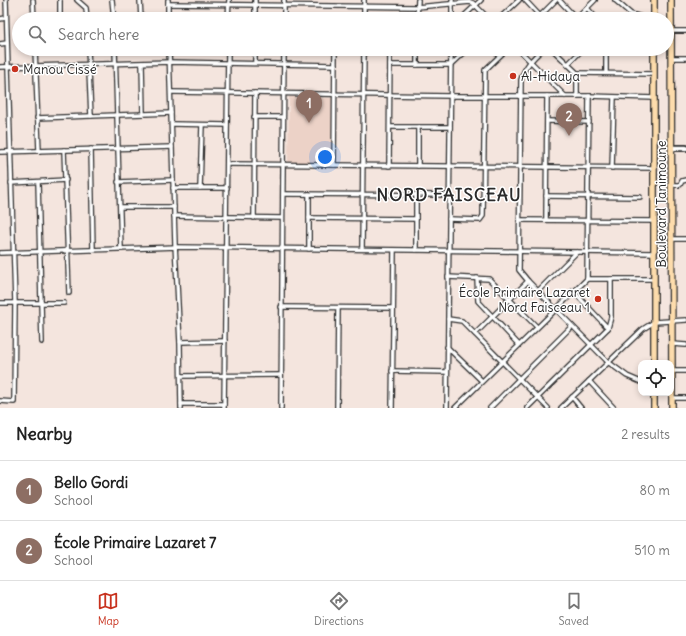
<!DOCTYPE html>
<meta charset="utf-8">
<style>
:root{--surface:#fff;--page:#f2f2f2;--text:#222;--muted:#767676;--line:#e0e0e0;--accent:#c8321e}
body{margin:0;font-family:Delius,sans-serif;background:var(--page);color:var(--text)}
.controls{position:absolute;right:12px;bottom:12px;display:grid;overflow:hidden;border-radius:8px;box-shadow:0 2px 6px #0003}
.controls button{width:36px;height:36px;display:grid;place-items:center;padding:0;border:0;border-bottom:1px solid var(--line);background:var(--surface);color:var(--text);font:20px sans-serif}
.you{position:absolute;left:325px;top:157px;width:14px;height:14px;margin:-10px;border:3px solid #fff;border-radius:50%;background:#1a73e8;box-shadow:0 0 0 6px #1a73e833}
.badge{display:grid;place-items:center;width:26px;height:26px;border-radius:50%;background:var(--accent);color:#fff;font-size:13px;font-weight:700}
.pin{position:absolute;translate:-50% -33px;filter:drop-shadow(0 1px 2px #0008)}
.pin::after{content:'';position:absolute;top:21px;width:14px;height:12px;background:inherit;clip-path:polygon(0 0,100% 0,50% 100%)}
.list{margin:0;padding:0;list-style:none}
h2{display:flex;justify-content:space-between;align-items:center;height:52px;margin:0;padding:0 16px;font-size:17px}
h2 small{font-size:13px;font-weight:400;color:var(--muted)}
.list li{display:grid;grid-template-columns:26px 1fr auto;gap:12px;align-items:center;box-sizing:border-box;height:60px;padding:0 16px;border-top:1px solid var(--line)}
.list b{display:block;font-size:15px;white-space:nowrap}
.list p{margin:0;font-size:13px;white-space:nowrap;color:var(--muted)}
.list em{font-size:13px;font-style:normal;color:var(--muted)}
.icon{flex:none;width:22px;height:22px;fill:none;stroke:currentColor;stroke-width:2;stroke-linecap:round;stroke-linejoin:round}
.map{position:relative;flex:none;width:686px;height:408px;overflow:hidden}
.search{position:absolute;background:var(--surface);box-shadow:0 2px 6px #0003;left:12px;right:12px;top:12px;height:44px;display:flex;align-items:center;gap:10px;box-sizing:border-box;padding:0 14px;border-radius:22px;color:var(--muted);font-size:15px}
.sheet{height:172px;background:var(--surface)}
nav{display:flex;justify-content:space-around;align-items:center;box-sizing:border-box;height:56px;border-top:1px solid var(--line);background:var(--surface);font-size:11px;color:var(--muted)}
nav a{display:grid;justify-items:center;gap:2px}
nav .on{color:var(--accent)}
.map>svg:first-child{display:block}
</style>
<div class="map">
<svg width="686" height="408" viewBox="0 0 686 408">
<rect width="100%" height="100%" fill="#f4e5de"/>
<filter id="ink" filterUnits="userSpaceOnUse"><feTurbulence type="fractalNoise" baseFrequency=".025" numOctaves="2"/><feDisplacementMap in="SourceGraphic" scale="8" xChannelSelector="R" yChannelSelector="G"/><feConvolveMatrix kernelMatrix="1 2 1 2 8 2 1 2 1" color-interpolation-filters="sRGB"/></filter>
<g filter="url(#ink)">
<polygon fill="#ecd2c7" points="289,97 333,98 332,163 288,162"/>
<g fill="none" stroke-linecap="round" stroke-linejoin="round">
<g stroke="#2b2b2b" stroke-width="6">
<g id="minor">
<polyline points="33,0 34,19"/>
<polyline points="60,0 60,19"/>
<polyline points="77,0 86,8 87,19"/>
<polyline points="112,0 114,19"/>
<polyline points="140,0 141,19"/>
<polyline points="168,0 168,19"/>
<polyline points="525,0 540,16"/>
<polyline points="559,0 576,18"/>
<polyline points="615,0 631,14 648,19"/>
<polyline points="168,4 417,7 470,2 473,3 489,19"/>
<polyline points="587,8 597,19"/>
<polyline points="0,19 6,18"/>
<polyline points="228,19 229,0"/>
<polyline points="255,19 255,0"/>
<polyline points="284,19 284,0"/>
<polyline points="364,19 364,0"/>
<polyline points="417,19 418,0"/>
<polyline points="452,19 452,0"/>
<polyline points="461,19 481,0"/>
<polyline points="499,19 519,0"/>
<polyline points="537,19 556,0"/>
<polyline points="576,19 595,0"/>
<polyline points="672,31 686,31"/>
<polyline points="0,44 7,43"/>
<polyline points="35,49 39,151"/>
<polyline points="88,49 91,116"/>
<polyline points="115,49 121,249"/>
<polyline points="169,49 175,244 180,343 181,408"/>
<polyline points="518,49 565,96"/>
<path d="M543,49C533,58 524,67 521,80L519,270L528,281L608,362L627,376L641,382"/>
<polyline points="552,49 577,73 577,96"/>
<polyline points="672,58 686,58"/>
<polyline points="142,63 143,114"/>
<polyline points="255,63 255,49"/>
<polyline points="390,65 451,65 468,49"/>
<polyline points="417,65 417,49"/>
<polyline points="567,65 583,49"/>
<polyline points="0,67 170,62 335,65"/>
<polyline points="577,73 654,74"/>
<polyline points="606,73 606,49"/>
<polyline points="171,92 451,96 589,96 654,98"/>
<polyline points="254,117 283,117"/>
<polyline points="37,118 171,113"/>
<polyline points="547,121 589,122"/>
<polyline points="172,124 227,125"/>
<polyline points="390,127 450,127"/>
<polyline points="91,149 93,250"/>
<polyline points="64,150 69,293"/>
<polyline points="0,152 172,147"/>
<polyline points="227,164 654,168"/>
<polyline points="334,165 335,49"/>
<polyline points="389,166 390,49"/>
<polyline points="418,166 418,127"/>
<polyline points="612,168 614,97"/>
<polyline points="38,182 42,342"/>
<polyline points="118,182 173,180"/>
<polyline points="11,183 66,180"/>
<polyline points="672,185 680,185 682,181 686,180"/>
<polyline points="173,188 227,188"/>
<polyline points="200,188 202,125"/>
<polyline points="283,194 449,195"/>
<polyline points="546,196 640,197"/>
<polyline points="120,207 174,207"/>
<polyline points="174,216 282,218"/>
<polyline points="254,218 255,93"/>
<polyline points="309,218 416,219"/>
<polyline points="449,219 480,220 483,216 485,70 507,49"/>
<polyline points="519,220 654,221"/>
<polyline points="546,220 547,96"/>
<polyline points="672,239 686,239"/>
<polyline points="309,249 309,194"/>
<polyline points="362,249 364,49"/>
<polyline points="416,250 416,195"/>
<polyline points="0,253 177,247 654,253"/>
<polyline points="448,277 489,279 537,327"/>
<polyline points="477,278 478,301 519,345"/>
<polyline points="587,279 589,96"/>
<polyline points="538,291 577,252"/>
<polyline points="573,291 608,328"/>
<polyline points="0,303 64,303"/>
<polyline points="281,307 393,308"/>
<polyline points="448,319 462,321 548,408"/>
<polyline points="475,334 528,281"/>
<polyline points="180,342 225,341"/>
<polyline points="672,344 686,345"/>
<polyline points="447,347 482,381"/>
<polyline points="392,371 447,372"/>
<polyline points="672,371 686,371"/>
<polyline points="181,376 281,375"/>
<polyline points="589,381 614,408"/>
<polyline points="572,397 581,408"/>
<polyline points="672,398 686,398"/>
<polyline points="0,401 14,402 15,303 6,0"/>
<polyline points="181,404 224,404"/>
<polyline points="224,408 228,49"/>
<polyline points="281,408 284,49"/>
<polyline points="337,408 338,308"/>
<polyline points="392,408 394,250"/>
<polyline points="447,408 451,49"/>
<polyline points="455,408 587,279 654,279"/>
<polyline points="490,408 572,326"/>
<polyline points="527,408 608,328 611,317 611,279"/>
<polyline points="561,408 643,329 654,322 686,320"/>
</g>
</g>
<g stroke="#2b2b2b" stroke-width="8">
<polyline id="tertiary" points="672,148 686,148"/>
</g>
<g stroke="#2b2b2b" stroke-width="8">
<g id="primary">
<polyline points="654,0 654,19"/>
<polyline points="671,0 672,408"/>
<polyline points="654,49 654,363"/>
<polyline points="654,393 654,408"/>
</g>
</g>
<use href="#minor" stroke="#fff" stroke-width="3.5"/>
<use href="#tertiary" stroke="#fff" stroke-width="4.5"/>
<use href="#primary" stroke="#fddcac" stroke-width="5.5"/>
</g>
</g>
<g fill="#c8321e" stroke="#fff" stroke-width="1.5">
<circle cx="15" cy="69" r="4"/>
<circle cx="513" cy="76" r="4"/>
<circle cx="598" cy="299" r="4"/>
</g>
<g text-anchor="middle" stroke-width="3" stroke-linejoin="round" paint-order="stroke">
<g font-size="13" fill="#2b2b2b" stroke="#fff" text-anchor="start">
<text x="23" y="74">Manou Cissé</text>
<text x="521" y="81">Al-Hidaya</text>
<text x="590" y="297" text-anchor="end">École Primaire Lazaret<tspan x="590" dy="15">Nord Faisceau 1</tspan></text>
</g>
<g font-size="13" fill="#2b2b2b" stroke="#fff">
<text transform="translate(661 204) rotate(-90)" y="5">Boulevard Tanimoune</text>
</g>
<g font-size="17" font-weight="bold" letter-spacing="1" fill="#2b2b2b" stroke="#fff">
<text x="449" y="201">NORD FAISCEAU</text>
</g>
</g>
</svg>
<div class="controls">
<button><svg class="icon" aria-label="locate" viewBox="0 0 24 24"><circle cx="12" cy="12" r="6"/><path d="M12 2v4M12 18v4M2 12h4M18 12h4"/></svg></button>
</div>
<div class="you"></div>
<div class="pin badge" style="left:309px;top:123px;background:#8d6e63">1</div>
<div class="pin badge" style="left:569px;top:136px;background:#8d6e63">2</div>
<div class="search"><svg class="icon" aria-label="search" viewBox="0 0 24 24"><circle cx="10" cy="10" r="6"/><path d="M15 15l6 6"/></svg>Search here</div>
</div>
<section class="sheet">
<h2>Nearby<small>2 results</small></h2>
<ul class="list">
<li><span class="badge" style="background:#8d6e63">1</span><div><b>Bello Gordi</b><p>School</p></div><em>80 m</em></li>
<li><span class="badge" style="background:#8d6e63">2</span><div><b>École Primaire Lazaret 7</b><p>School</p></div><em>510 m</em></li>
</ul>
</section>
<nav>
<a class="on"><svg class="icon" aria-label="map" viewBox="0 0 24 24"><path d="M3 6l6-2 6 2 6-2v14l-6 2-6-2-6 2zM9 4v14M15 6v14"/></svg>Map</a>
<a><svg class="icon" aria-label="directions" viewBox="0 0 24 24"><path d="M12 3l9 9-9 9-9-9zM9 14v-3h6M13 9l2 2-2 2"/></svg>Directions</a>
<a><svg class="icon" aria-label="saved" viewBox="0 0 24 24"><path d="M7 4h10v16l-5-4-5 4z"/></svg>Saved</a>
</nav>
